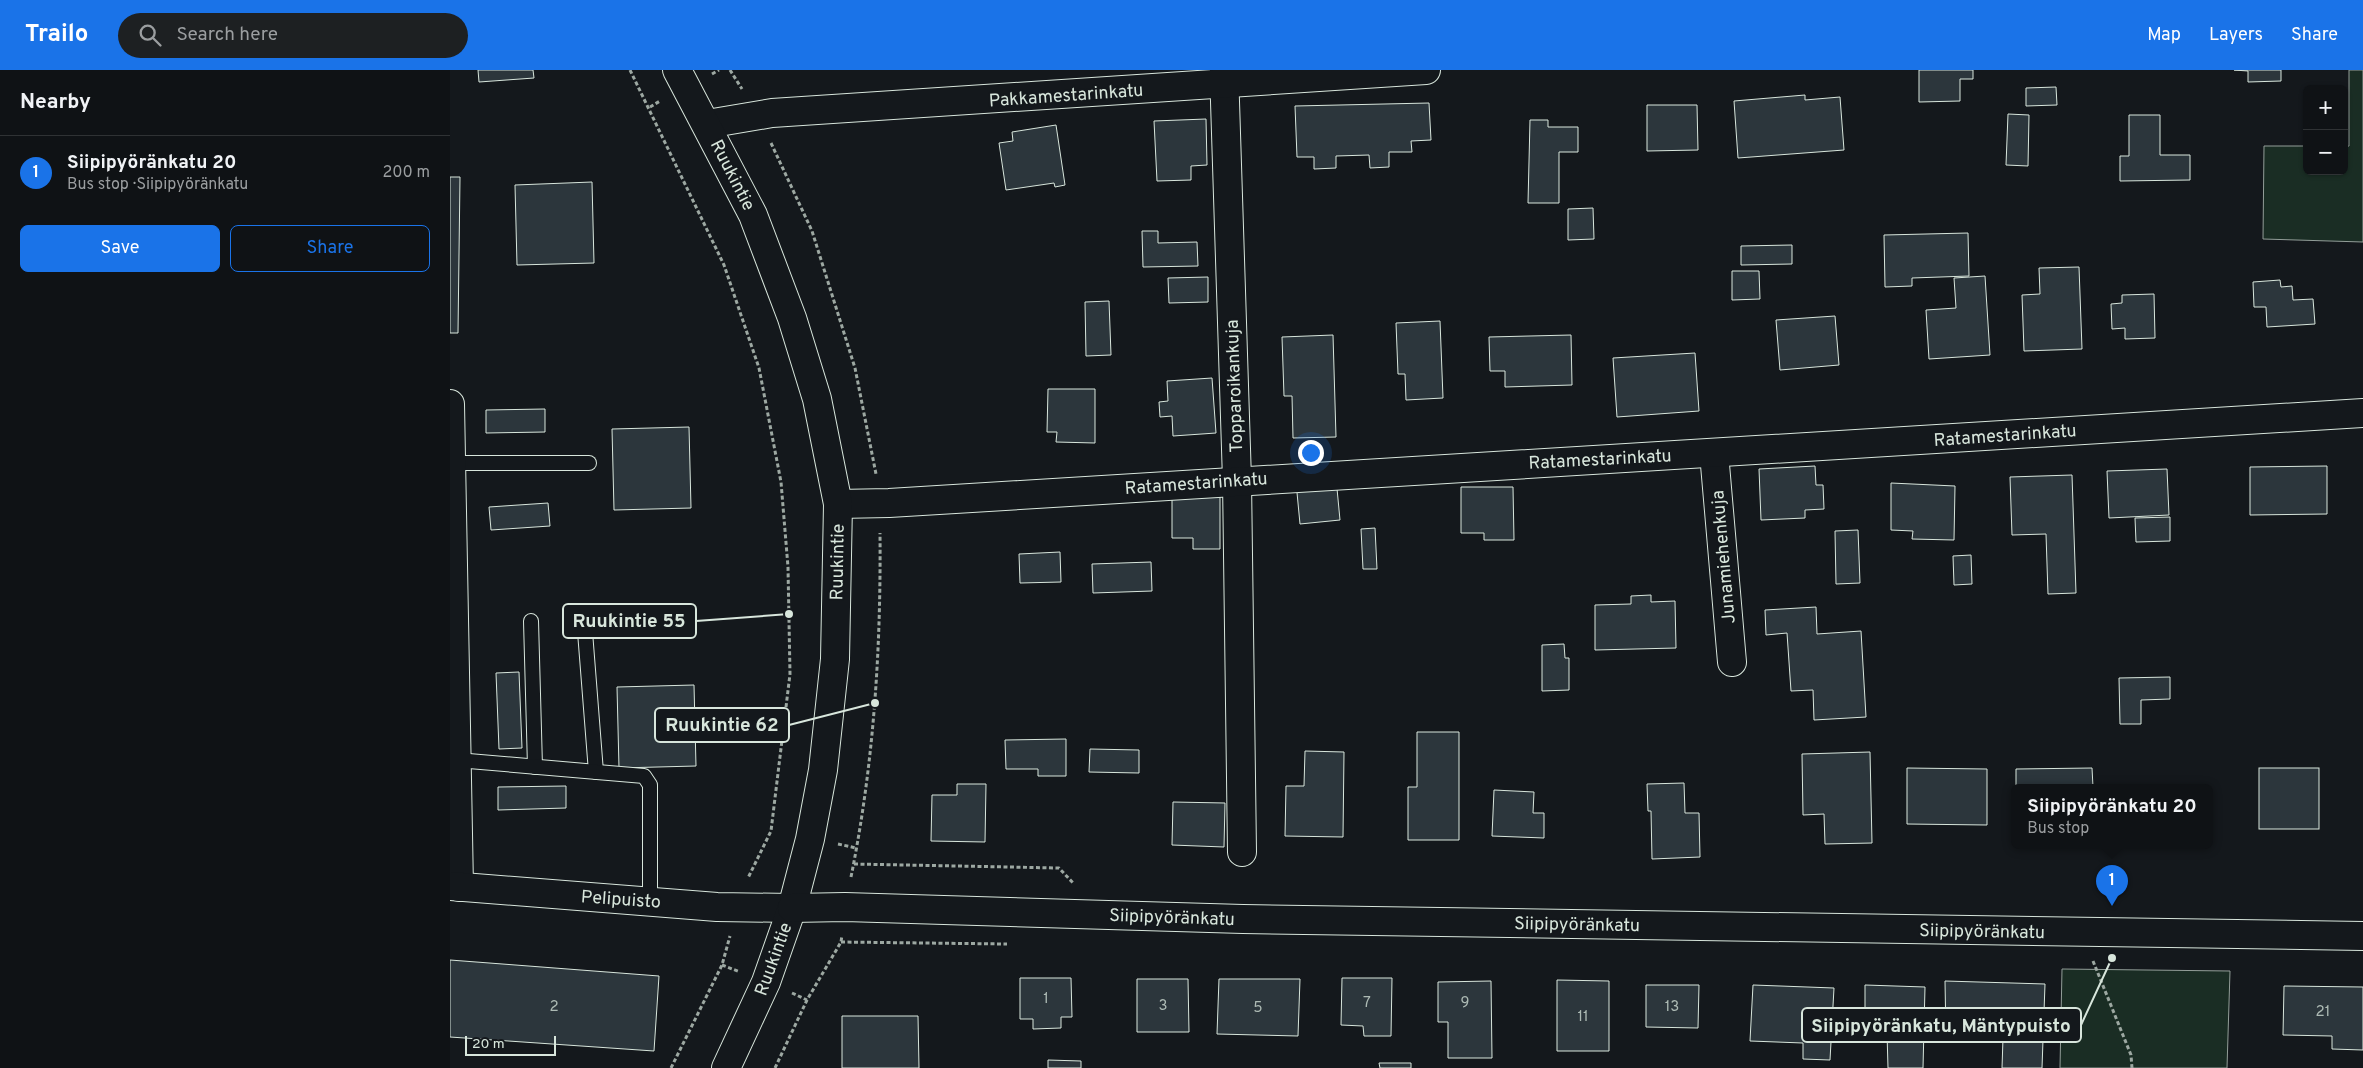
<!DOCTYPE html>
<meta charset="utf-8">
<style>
:root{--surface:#0f1215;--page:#1d2022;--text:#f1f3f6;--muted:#9b9ea0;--line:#2f3234;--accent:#1a73e8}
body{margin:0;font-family:Overpass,sans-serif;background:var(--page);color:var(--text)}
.controls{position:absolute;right:15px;top:15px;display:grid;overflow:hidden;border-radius:8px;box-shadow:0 1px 4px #0004}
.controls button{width:45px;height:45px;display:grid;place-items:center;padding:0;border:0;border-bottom:1px solid var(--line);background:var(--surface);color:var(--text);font:25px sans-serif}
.scale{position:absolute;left:15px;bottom:12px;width:91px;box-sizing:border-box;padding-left:5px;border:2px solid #d8e6dc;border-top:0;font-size:14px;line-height:18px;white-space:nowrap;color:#d8e6dc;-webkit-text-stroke:4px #14181c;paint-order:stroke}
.you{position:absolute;left:860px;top:382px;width:18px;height:18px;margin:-12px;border:4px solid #fff;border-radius:50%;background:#1a73e8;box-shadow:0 0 0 8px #1a73e833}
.badge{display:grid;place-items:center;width:32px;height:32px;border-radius:50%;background:var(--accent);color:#fff;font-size:16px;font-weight:700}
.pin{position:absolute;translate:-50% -41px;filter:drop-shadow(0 1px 2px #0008)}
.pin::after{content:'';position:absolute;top:26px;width:18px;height:15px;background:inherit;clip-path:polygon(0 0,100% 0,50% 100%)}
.popup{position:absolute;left:1561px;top:714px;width:202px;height:65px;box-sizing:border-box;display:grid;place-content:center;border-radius:8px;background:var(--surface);filter:drop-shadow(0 1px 4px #0005);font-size:16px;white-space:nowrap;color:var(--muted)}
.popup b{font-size:19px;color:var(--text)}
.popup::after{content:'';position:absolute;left:50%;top:100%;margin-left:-10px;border:10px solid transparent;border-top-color:var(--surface)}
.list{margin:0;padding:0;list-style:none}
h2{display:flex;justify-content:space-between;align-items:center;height:65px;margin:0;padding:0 20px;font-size:21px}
h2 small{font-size:16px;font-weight:400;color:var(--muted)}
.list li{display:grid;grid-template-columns:32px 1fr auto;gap:15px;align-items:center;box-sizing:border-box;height:75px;padding:0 20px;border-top:1px solid var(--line)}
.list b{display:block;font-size:19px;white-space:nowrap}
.list p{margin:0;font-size:16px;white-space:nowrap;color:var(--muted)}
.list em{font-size:16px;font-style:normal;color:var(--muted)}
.actions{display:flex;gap:10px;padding:15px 20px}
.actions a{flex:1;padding:11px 0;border:1px solid var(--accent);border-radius:8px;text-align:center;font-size:18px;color:var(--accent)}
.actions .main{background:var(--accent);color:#fff}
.icon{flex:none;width:28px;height:28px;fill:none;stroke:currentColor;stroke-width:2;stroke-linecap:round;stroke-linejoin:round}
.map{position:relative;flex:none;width:1913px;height:998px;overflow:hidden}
header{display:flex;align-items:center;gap:30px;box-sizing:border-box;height:70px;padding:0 25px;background:var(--accent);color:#fff}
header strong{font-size:24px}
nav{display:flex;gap:28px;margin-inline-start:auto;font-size:18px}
.search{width:350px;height:45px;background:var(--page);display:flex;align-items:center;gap:12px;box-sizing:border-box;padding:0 18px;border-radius:28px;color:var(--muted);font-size:19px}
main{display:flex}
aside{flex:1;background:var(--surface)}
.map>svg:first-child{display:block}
</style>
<header>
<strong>Trailo</strong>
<div class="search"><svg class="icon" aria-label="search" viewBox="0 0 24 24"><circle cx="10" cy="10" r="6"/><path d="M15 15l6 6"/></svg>Search here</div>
<nav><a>Map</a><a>Layers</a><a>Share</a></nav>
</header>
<main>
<aside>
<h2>Nearby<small></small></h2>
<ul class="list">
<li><span class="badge">1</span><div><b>Siipipyöränkatu 20</b><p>Bus stop · Siipipyöränkatu</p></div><em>200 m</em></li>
</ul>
<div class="actions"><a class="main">Save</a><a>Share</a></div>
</aside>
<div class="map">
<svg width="1913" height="998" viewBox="0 0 1913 998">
<rect width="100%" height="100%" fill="#14181c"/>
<g fill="#1a2d24" stroke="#939e99">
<polygon points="1899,0 1913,0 1913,172 1813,169 1814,76 1857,76 1857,101 1894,101 1894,77 1899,76"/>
<polygon points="1612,899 1780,901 1777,998 1610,998"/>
</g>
<g fill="#2c363c" stroke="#d8e6dc">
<polygon points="28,0 83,0 84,8 29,12"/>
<polygon points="1469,0 1523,0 1523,9 1510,9 1510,31 1469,32"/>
<polygon points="1784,0 1831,0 1831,11 1798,12 1798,1"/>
<polygon points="1606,17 1607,35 1576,36 1576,18"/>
<polygon points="1355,25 1355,30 1390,27 1394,80 1288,88 1284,31"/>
<polygon points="979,33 981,70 961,71 962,82 939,82 939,97 920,98 919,85 886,86 886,98 864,99 864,87 847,87 845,36"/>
<polygon points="1197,35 1247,35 1248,80 1197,81"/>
<polygon points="1558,44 1579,45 1578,96 1556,95"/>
<polygon points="1679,45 1710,45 1710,85 1740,85 1740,110 1670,111 1670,86 1679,86"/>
<polygon points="756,49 757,95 741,96 741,110 707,111 704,51"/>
<polygon points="1080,50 1098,50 1098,57 1128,57 1128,82 1109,82 1109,133 1078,133"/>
<polygon points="606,55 615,115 605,117 604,113 556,120 549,73 563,71 562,62"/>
<polygon points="0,107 10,107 8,263 0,263"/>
<polygon points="142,112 144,193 67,195 65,115"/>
<polygon points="1143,138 1144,169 1118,170 1118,139"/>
<polygon points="692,161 708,161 708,173 747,172 748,196 693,197"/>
<polygon points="1518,163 1519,206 1462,208 1462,216 1435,217 1434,165"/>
<polygon points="1342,175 1342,194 1291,195 1291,176"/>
<polygon points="1629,197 1632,279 1574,281 1572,225 1590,224 1589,198"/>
<polygon points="1282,201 1309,201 1310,229 1282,230"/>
<polygon points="1535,206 1540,285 1479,289 1476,240 1506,238 1504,208"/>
<polygon points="758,207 758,232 719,233 718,208"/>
<polygon points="1830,210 1831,217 1842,216 1843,230 1863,229 1865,254 1817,257 1816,237 1804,237 1803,212"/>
<polygon points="1704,224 1705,268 1675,269 1675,258 1662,259 1661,234 1672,233 1672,225"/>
<polygon points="659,231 661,285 636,286 635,232"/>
<polygon points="1385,246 1389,295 1330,300 1326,250"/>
<polygon points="990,251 993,328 956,330 955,304 948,304 946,253"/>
<polygon points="883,265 886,367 843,368 842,326 834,326 832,267"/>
<polygon points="1121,265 1122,315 1055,317 1055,301 1040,301 1039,267"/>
<polygon points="1245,283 1249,341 1167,347 1163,288"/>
<polygon points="762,308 766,363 723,366 722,346 710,347 709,332 718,331 717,311"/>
<polygon points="598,319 645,319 645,373 606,372 607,362 597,362"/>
<polygon points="95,339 95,362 36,363 36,340"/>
<polygon points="239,357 241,438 164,440 162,359"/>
<polygon points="1365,396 1366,415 1373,415 1374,439 1355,440 1355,448 1311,450 1309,399"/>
<polygon points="1877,396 1877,444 1800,445 1800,397"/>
<polygon points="1717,399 1719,445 1659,448 1657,401"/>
<polygon points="1622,405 1626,523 1598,524 1596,464 1562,465 1560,407"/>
<polygon points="886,408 890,450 850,454 846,412"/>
<polygon points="1441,413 1505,416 1504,470 1462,469 1463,461 1441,460"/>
<polygon points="1011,417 1063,417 1064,470 1034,470 1034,463 1011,463"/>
<polygon points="722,424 770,424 770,479 743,479 743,468 722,468"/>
<polygon points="98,433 100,456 41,460 39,437"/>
<polygon points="1720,447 1720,471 1686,472 1685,448"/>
<polygon points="925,458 927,499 913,499 911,459"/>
<polygon points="1408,460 1410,513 1386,514 1385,461"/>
<polygon points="610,482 611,512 570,513 569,484"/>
<polygon points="1521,485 1522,514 1504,515 1503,486"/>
<polygon points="701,492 702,521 643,523 642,494"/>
<polygon points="1201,525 1201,532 1225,531 1226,578 1145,580 1145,535 1181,534 1181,526"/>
<polygon points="1366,537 1367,564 1411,561 1416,647 1364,650 1363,620 1341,621 1337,563 1316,565 1315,540"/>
<polygon points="1114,574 1115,588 1119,588 1119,620 1092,621 1092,575"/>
<polygon points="69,602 72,678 49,679 46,603"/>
<polygon points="1720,607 1720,629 1691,630 1691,654 1670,654 1669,608"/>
<polygon points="244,615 246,696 169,698 167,617"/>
<polygon points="967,662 1009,662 1009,770 958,770 958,717 967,717"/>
<polygon points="616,669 616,706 588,706 588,699 556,699 555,670"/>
<polygon points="640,679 689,680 689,703 639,702"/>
<polygon points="855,681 894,682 893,767 835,766 836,716 854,716"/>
<polygon points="1420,682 1422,773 1375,774 1374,744 1353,745 1352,684"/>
<polygon points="1457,698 1537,699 1537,755 1457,754"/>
<polygon points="1642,698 1643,717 1566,717 1566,699"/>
<rect x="1809" y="698" width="60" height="61"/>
<polygon points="1234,713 1235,743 1249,743 1250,787 1202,789 1201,741 1198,741 1197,714"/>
<polygon points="507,714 536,714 535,772 481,771 482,725 507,725"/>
<polygon points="116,716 116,738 48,740 48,717"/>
<polygon points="1044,720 1084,722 1083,743 1094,743 1094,768 1042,766"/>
<polygon points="723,732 775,733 774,777 722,775"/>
<polygon points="0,890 209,906 204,981 0,967"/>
<polygon points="570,908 621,908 622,947 611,947 611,958 583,959 583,949 570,949"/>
<polygon points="892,908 942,908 941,966 914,966 913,956 891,955"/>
<polygon points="687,909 738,909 739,962 687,962"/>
<polygon points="769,909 850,909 848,966 767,964"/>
<polygon points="1107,910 1159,911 1159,981 1107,981"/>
<polygon points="1041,911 1042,988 998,988 998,952 988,952 988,912"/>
<polygon points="1495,911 1595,914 1592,998 1552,998 1553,968 1496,967"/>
<polygon points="1196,915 1249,915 1248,958 1196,957"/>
<polygon points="1303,915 1384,918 1380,990 1353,989 1353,973 1300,971"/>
<polygon points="1415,915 1475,917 1473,998 1438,998 1437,963 1415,963"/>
<polygon points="1834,916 1913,917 1913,980 1882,979 1882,966 1833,965"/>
<polygon points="392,946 468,946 469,998 392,998"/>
<polygon points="598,990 631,991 631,998 598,998"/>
<polygon points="929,993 961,993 961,998 930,998"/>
</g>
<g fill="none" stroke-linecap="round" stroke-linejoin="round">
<g stroke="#d8e6dc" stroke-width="16">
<g id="service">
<polyline points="0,393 139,393"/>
<polyline points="134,549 146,702"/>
<polyline points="81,551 85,697"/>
<polyline points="7,690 194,706 200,715 200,832"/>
</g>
</g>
<g stroke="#d8e6dc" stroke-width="30">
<g id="minor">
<polyline points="774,0 787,410 792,782"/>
<polyline points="257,54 322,43 976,0"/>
<polyline points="0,334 9,817"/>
<polyline points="1264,383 1282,592"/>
<polyline points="388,434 439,433 1913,343"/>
<polyline points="0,816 267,837 342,838"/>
</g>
</g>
<g stroke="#d8e6dc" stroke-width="30">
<g id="tertiary">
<polyline points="227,0 303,145 342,248 367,329 388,434 385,589 373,700 360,769 342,838 316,912 276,998"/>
<polyline points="342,838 395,837 793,849 1913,866"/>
</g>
</g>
<g stroke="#9da8a2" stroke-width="3" stroke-dasharray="4 2.5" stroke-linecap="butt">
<polyline points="180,0 274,195 309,298 331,412 338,497 340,604 321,761 298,808"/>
<polyline points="280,0 292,19"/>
<polyline points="262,4 269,0"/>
<polyline points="200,37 210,31"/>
<polyline points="321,73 362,161 405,298 426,404"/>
<polyline points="388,774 406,778"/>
<polyline points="404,794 609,798 624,814"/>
<path d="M401,807C424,693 431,578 430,463"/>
<polyline points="391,872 557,874"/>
<polyline points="1643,891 1681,985 1682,998"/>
<polyline points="272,895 290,902"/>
<polyline points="342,923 357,930"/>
<polyline points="221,998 272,895 280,866"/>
<polyline points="325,998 357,930 391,872 392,865"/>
</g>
<use href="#service" stroke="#14181c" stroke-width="14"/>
<use href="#minor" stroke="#14181c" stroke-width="28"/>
<use href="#tertiary" stroke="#14181c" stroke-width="28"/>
</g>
<g text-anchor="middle" stroke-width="4" stroke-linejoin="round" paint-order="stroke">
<g font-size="15" fill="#adbab4">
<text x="596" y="933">1</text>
<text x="917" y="937">7</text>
<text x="1015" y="937">9</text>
<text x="713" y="940">3</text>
<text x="104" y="941">2</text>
<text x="1222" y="941">13</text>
<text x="808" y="942">5</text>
<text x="1873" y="946">21</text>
<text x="1133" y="951">11</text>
</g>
<g font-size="18" fill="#d8e6dc" stroke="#14181c">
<text transform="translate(616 25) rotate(-4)" y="6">Pakkamestarinkatu</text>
<text transform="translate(283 105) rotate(63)" y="6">Ruukintie</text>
<text transform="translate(784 316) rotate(-92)" y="6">Topparoikankuja</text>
<text transform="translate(1555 365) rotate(-4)" y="6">Ratamestarinkatu</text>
<text transform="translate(1150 389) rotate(-3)" y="6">Ratamestarinkatu</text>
<text transform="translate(746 413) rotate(-4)" y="6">Ratamestarinkatu</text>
<text transform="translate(1273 487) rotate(-95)" y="6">Junamiehenkuja</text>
<text transform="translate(387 492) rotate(-89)" y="6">Ruukintie</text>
<text transform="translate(171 829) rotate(4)" y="6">Pelipuisto</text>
<text transform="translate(722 847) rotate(2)" y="6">Siipipyöränkatu</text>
<text transform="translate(1127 854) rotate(1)" y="6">Siipipyöränkatu</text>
<text transform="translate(1532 861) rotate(1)" y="6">Siipipyöränkatu</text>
<text transform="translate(323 889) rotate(-70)" y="6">Ruukintie</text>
</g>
</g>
<path fill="none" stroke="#d8e6dc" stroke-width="2" d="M339 544L246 551M425 633L339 655M1662 888L1631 955"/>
<g fill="#d8e6dc" stroke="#14181c" stroke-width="2">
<circle cx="339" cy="544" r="5"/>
<circle cx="425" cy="633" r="5"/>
<circle cx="1662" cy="888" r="5"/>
</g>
<g fill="#14181c" stroke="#d8e6dc" stroke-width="2">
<rect x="113" y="534" width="133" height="34" rx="5"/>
<rect x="205" y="638" width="134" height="34" rx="5"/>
<rect x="1352" y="938" width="279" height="34" rx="5"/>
</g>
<g font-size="19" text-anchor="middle" font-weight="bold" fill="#d8e6dc">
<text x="179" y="557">Ruukintie 55</text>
<text x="272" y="661">Ruukintie 62</text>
<text x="1491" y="962">Siipipyöränkatu, Mäntypuisto</text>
</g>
</svg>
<div class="controls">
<button>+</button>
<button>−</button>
</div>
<div class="scale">20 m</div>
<div class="you"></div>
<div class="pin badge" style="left:1662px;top:836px">1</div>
<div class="popup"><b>Siipipyöränkatu 20</b>Bus stop</div>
</div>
</main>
